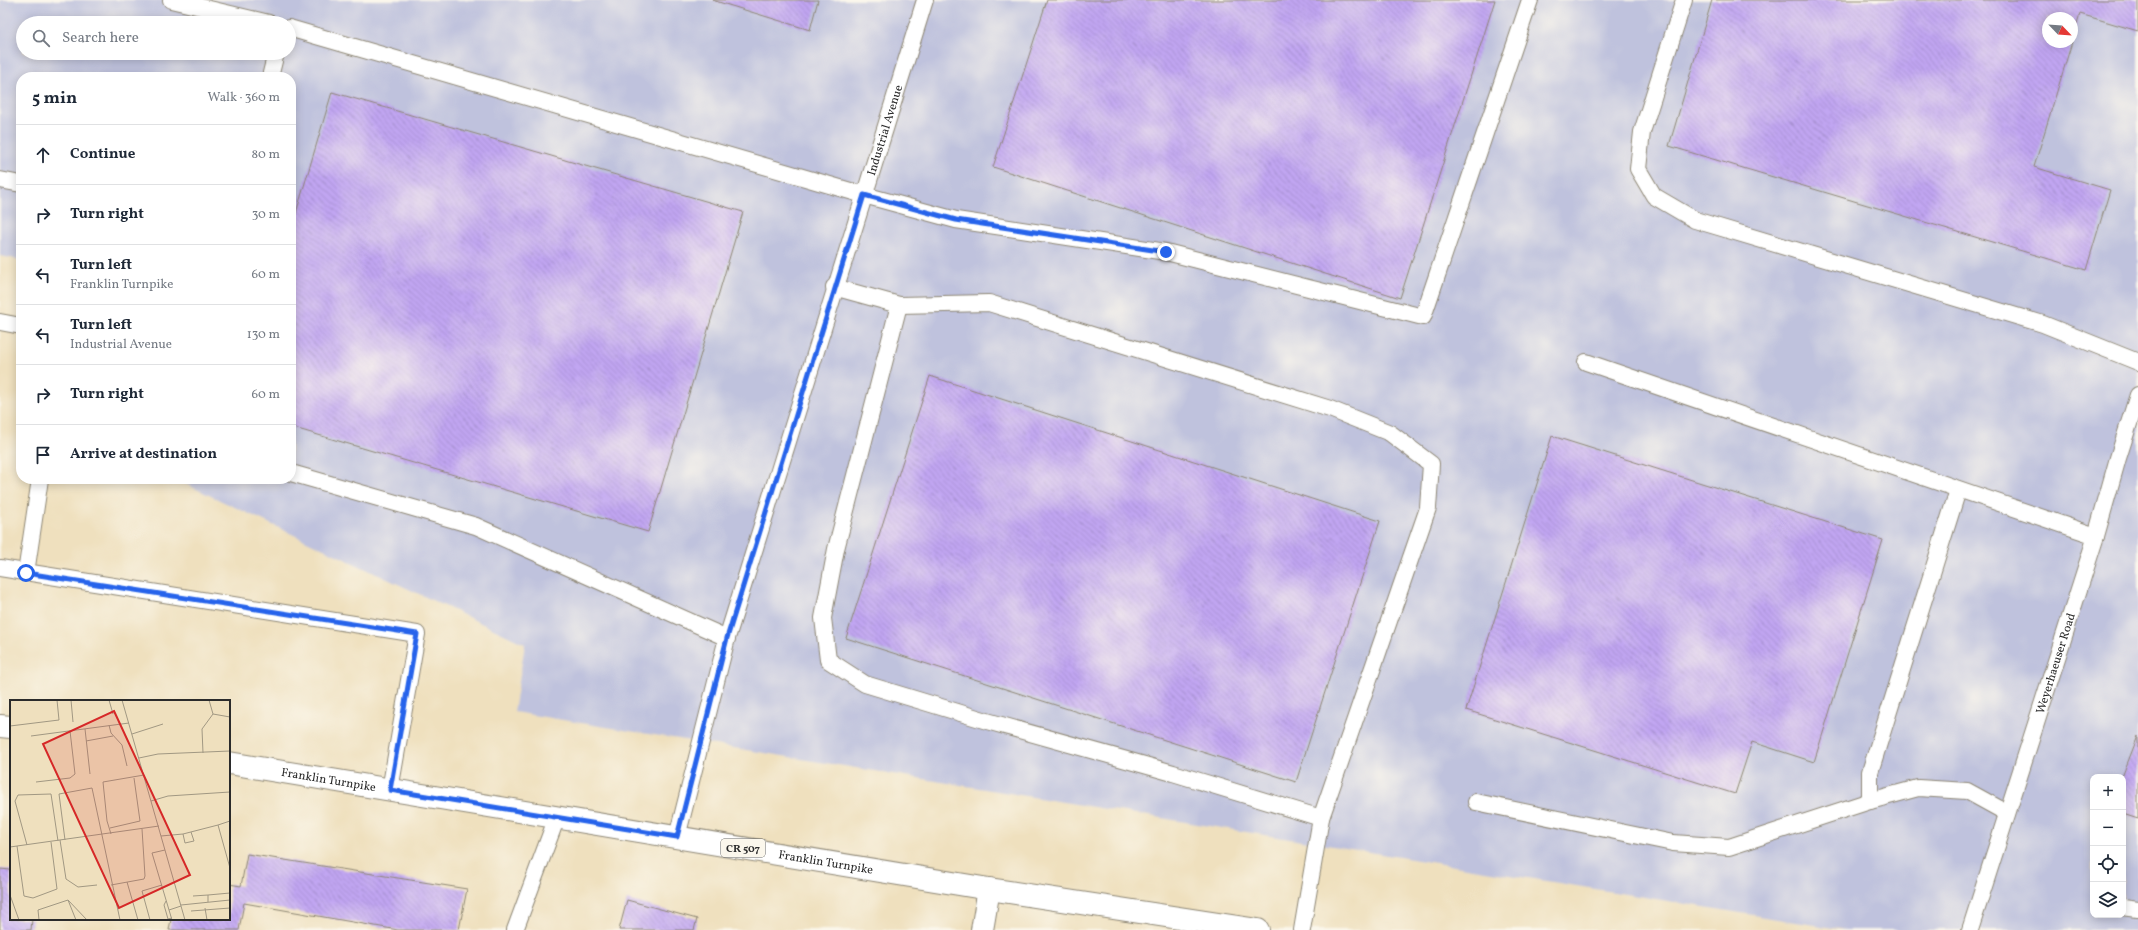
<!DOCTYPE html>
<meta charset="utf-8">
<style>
:root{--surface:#fff;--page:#f2f2f3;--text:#1f2937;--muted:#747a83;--line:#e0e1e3}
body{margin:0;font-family:Vollkorn,serif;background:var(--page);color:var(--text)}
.controls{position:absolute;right:12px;bottom:12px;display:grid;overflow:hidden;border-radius:8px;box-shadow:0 2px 10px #0003}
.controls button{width:36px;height:36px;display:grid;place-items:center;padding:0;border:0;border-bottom:1px solid var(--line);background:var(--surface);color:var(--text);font:20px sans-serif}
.compass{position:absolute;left:2042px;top:12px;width:36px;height:36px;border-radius:50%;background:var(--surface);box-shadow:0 2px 10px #0003;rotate:115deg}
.stop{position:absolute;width:12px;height:12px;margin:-9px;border:3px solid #2563eb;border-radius:50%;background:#fff}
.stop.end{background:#2563eb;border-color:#fff;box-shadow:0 1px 4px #0008}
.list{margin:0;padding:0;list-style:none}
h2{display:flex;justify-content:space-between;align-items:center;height:52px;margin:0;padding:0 16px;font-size:17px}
h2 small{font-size:13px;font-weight:400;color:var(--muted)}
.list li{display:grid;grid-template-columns:26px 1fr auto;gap:12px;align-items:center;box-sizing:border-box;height:60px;padding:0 16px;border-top:1px solid var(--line)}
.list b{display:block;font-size:15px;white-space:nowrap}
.list p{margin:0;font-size:13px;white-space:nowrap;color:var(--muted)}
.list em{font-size:13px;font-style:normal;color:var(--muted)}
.icon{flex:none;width:22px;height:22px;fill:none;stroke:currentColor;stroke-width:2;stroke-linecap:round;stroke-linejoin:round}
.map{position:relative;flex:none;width:2138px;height:930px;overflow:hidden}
.search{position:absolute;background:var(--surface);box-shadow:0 2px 10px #0003;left:16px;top:16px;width:280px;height:44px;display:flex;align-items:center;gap:10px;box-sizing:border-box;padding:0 14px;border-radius:22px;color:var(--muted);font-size:15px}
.panel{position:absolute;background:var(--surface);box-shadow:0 2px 10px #0003;left:16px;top:72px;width:280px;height:412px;border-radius:16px}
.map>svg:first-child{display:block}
</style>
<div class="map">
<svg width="2138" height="930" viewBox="0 0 2138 930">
<defs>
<pattern id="building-back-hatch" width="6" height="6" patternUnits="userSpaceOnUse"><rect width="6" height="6" fill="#c1a6f2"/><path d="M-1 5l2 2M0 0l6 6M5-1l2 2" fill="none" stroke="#9d87c4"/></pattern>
</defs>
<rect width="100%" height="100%" fill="#fbf7ec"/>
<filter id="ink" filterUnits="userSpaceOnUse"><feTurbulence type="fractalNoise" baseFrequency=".025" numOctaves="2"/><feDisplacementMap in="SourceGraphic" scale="8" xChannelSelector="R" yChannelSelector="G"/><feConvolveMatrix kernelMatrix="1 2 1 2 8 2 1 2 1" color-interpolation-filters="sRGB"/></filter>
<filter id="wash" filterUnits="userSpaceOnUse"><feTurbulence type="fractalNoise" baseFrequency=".012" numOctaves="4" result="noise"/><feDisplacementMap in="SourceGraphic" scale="16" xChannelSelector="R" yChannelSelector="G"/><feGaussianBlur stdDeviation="0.9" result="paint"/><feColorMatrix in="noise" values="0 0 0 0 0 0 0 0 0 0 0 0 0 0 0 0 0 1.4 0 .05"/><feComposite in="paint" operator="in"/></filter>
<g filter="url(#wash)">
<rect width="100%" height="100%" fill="#efe0be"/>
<path fill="#bfc2dd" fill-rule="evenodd" d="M0,0H2138V930H1845L514,712L525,644L175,479H291V77H21V260L0,256ZM2048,18H2072V42H2048ZM23,23H289V53H23ZM2093,777H2123V915H2093Z"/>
<g id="blocks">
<g fill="url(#building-back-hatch)">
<polygon points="712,0 818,0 810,30"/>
<polygon points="1047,0 1495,0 1400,298 993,167"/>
<polygon points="1712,0 2138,0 2138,31 2080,14 2072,39 2072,18 2048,18 2048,42 2072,42 2034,167 2110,190 2086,270 1669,146"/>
<polygon points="332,92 743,212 648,532 291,427 291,230"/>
<polygon points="930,376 1380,521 1296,782 846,638"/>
<polygon points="1552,436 1883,540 1814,762 1752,742 1735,794 1466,710"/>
<polygon points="2138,736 2138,819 2123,814 2122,777"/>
<polygon points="247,854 467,889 459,930 398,930 244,903 239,930 169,930 171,919 229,919 229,884 241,886"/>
<polygon points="0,869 11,870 11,919 32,919 31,930 0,930"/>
<polygon points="627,900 697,919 694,930 619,930"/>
</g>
</g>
</g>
<g filter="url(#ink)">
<use href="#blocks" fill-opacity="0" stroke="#8d8674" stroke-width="1"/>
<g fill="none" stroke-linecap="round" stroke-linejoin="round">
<g stroke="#8d8674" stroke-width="18">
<g id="lane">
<polyline points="171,0 269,23"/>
<polyline points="1684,0 1642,132 1638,169 1654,196 1695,220 2043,324 2138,362"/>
<polyline points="289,28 864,195 956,220 1166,252 1423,317 1530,0"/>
<polyline points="270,77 276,53"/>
<polyline points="0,180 21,184"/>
<polyline points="834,287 899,305 989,303 1330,409 1390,433 1431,464 1428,508 1321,818 1302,930"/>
<polyline points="899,305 836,549 823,618 828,660 865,684 987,721 1173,773 1321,818"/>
<polyline points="0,322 21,326"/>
<polyline points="1586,362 2096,536"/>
<polyline points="291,473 476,526 727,638"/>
<polyline points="0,568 417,634 390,790"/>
<polyline points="26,573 40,479"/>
<polyline points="1870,801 1870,772 1958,490"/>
<polyline points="1476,802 1673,843 1729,847 1870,801 1918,788 1967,791 2007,813"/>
<path id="s1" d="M677,837L727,638L925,0"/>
<polyline points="2123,907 2138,909"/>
<polyline points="515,930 557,817"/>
<path id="s2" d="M1970,930L2096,536L2118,458L2138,395"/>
</g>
</g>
<g stroke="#8d8674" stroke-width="24">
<polyline id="street" points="982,930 989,889"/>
</g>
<g stroke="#8d8674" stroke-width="24">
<g id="primary">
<polyline points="0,726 11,727"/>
<path id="s3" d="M229,763L989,889L1258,930"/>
</g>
</g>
<use href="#lane" stroke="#fff" stroke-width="16"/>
<use href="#street" stroke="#fff" stroke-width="22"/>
<use href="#primary" stroke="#fff" stroke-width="22"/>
</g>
</g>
<g fill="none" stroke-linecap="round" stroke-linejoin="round" filter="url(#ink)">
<polyline stroke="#2563eb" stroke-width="5" points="26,573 417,634 390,790 677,837 727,638 864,195 956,220 1166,252"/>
</g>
<g text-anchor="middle" stroke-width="4" stroke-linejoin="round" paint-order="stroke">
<rect fill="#fbf7ec" stroke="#696865" stroke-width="1" x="721" y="839" width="44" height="18" rx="3"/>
<g font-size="11" font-weight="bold" fill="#2b2b2b">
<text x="743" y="852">CR 507</text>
</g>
<g font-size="12" fill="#2b2b2b" stroke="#fbf7ec">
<text dy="4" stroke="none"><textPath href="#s1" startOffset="737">Industrial Avenue</textPath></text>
<text dy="4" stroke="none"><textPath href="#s2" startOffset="280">Weyerhaeuser Road</textPath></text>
<text dy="4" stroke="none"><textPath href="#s3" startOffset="101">Franklin Turnpike</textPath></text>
<text dy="4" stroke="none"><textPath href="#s3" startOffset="605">Franklin Turnpike</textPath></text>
</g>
</g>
<g transform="translate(10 700)">
<rect width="220" height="220" fill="#efe0be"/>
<path fill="none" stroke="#a19883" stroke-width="1" d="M61,0L63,22M99,0L103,14M112,0L175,220M199,0L203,14M203,14L220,17M99,25L101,33L112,45L117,66M0,26L49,20L47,0M75,29L80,74M122,34L153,24M21,36L119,23M76,41L103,36M193,53L192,29L203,14M129,58L148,54L220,51M26,82L60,78L65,74L60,31M141,101L158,96L220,92M220,121L208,125L220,168M100,128L130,121L124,78M101,134L97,121L93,82L134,75M173,134L175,143L184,141L181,132M151,136L173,134L208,125M50,140L56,179L68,187L87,185M55,140L49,94L82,88L110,220M17,145L5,101L8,95L41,94L48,141M7,146L14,196L23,198L47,189L41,142M0,147L149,126M155,150L142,153L162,220M117,182L128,220M101,185L134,179L135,176L132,129M0,195L9,220M183,196L198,195M58,200L66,220M156,201L154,205L158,219L162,218M198,202V195L220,193M171,205L220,200M195,208L197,220M159,210L171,206M181,211L220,208M29,220L28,210L58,200L77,220M140,220L132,191L152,185"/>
<path fill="#d62828" fill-opacity="0.15" stroke="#d62828" stroke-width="2" d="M104,11L180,175L109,208L33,44Z"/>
<rect width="220" height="220" fill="none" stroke="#2b2b2b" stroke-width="2"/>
</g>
</svg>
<div class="controls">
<button>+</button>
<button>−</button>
<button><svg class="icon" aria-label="locate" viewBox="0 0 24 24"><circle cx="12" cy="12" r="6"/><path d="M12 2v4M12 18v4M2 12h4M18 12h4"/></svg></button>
<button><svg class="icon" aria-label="layers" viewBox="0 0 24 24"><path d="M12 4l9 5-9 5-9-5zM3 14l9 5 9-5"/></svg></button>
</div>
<svg class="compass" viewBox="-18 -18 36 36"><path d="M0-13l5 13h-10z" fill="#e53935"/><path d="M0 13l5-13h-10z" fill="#747a83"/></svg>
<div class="stop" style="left:26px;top:573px"></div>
<div class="stop end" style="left:1166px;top:252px"></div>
<div class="search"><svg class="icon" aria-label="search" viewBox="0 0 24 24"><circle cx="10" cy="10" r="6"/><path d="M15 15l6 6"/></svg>Search here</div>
<section class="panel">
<h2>5 min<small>Walk · 360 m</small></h2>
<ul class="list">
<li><svg class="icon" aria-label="ahead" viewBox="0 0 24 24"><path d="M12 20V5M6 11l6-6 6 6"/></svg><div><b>Continue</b></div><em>80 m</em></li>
<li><svg class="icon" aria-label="right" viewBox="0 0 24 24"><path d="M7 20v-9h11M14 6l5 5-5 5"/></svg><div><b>Turn right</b></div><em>30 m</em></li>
<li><svg class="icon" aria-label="left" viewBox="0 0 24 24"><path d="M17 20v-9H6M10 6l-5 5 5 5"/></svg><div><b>Turn left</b><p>Franklin Turnpike</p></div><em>60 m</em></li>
<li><svg class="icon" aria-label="left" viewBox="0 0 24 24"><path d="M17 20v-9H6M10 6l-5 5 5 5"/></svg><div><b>Turn left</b><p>Industrial Avenue</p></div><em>130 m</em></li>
<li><svg class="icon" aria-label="right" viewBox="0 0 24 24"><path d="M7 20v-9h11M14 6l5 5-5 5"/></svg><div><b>Turn right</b></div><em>60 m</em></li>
<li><svg class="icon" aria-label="arrive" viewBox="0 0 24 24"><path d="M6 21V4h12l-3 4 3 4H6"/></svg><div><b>Arrive at destination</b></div></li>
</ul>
</section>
</div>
